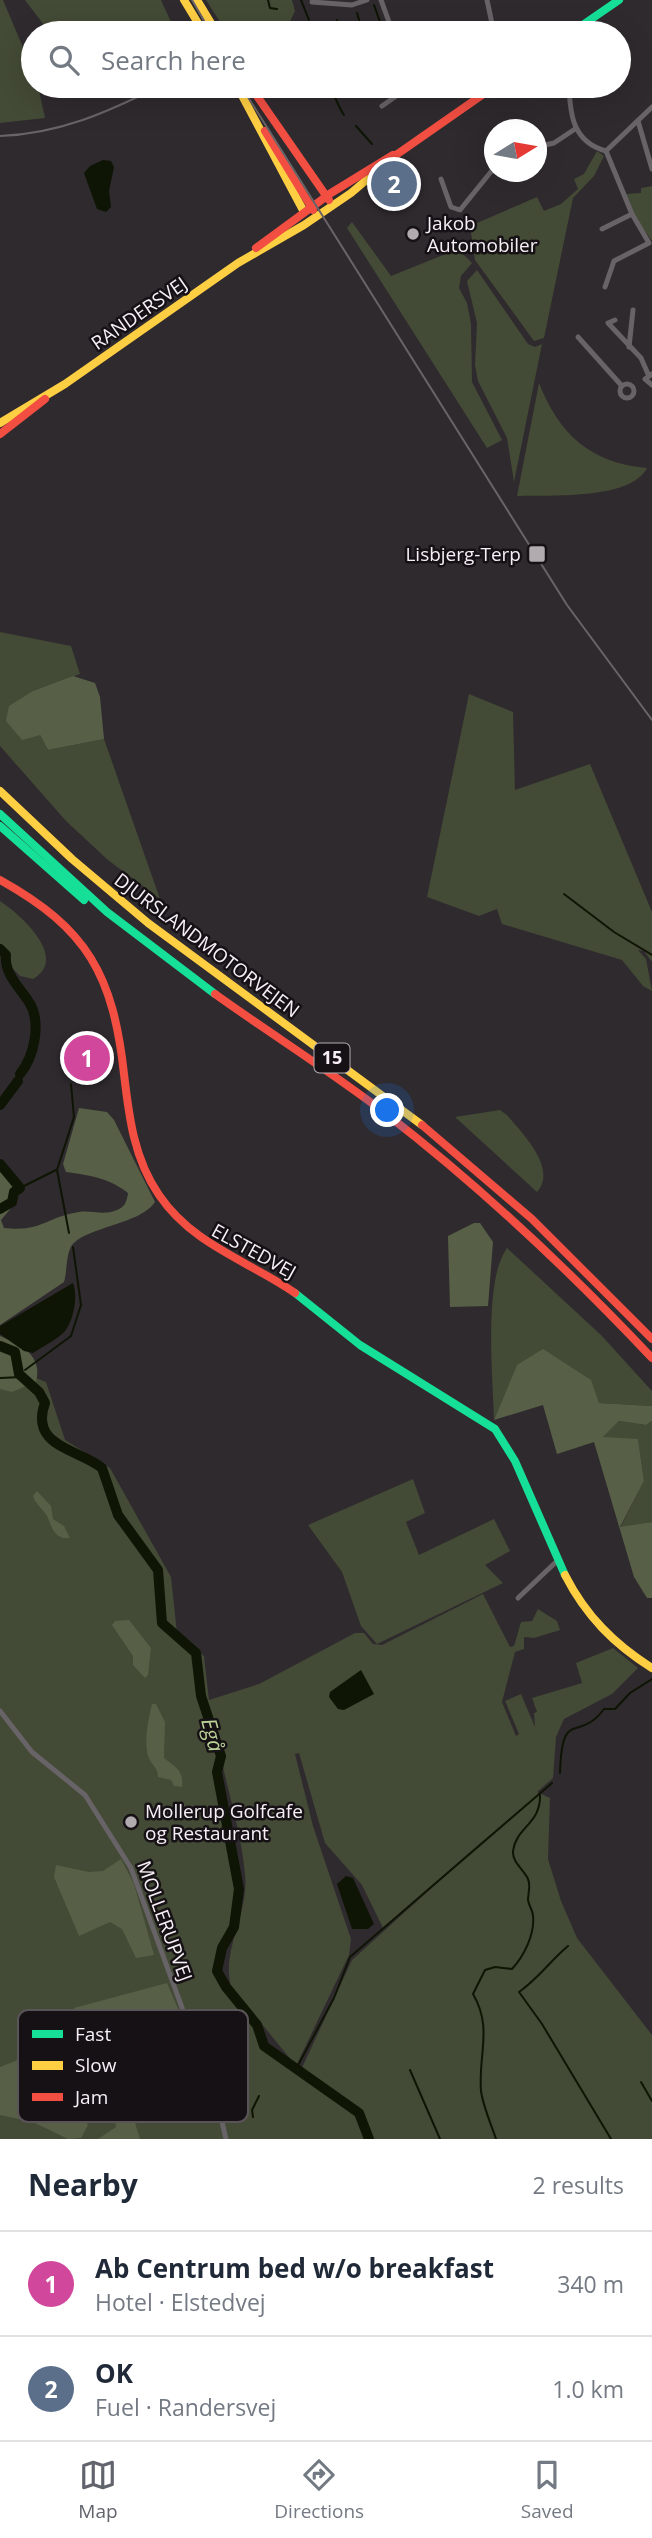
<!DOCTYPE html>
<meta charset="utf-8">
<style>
:root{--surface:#fff;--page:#f2f2f3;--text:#1f2937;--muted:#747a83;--line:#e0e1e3;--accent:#61636d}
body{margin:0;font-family:"Open Sans",sans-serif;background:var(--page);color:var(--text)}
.compass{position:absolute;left:484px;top:119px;width:63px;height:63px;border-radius:50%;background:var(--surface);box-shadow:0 7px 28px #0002;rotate:79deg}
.you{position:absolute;left:388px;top:1111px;width:24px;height:24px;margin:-18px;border:5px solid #fff;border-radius:50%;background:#1a73e8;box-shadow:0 0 0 10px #1a73e833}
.badge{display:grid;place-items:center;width:46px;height:46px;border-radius:50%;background:var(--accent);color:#fff;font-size:23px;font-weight:700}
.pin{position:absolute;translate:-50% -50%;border:4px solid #fff;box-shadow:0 2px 7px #0006}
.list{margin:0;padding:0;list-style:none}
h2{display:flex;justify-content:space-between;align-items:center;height:91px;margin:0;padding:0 28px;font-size:30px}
h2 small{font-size:23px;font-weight:400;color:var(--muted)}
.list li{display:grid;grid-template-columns:46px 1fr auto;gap:21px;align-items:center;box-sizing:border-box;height:105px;padding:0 28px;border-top:2px solid var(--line)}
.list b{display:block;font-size:26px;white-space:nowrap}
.list p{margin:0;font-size:23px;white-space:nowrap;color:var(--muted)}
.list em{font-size:23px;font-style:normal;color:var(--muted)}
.icon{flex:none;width:38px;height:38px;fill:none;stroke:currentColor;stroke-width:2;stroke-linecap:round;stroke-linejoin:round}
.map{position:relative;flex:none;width:652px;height:2139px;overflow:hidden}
.search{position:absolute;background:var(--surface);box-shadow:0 7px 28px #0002;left:21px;right:21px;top:21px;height:77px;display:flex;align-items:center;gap:18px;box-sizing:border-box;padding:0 24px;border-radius:38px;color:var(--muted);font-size:26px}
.sheet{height:301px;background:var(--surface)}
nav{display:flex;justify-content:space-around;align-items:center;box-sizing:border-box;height:98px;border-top:2px solid var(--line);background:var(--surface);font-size:19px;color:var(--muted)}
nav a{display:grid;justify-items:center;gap:4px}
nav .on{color:var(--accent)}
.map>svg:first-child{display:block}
</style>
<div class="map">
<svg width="652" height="2139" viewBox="0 0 652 2139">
<rect width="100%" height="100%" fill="#2f2a2e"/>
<g fill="#434a35" fill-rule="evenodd">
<polygon points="0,0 3,0 33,71 33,86 38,86 45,118 0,123"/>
<polygon points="25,0 161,0 176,33 50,33"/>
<polygon points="206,0 292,0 295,11 286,30 227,33"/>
<polygon points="597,151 604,156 594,176 573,198 544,338 534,341 475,260 470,226 537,197 544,211 561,204 578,189 574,179 584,174"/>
<polygon points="652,186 652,241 637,220 626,194 641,193 641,188"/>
<polygon points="352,222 391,276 458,249 472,263 461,276 459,288 467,303 471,324 472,382 502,440 487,448 347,228"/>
<polygon points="477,270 528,344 535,347 542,344 514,482 507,438 478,381 475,365 477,323 467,281"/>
<path d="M539,383C559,434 590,463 647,468C631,500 550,495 517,496Z"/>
<polygon points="0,632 71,646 80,674 33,691 40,735 48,750 104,739 160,899 108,860 66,821 0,746"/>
<polygon points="469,694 513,712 515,790 590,764 652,912 652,962 644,951 638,950 646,959 652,991 643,986 622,960 502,924 497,909 479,916 427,897"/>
<path d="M0,901C21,915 69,958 33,979L20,976L0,956Z"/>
<path d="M500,1110L507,1115C522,1133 558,1168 537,1192L455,1117Z"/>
<path d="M507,1248L601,1335L652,1391V1406L599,1403L594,1397L517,1366L494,1420C493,1378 483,1281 507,1248Z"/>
<path d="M0,1364L46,1382L65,1440L110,1468L171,1577L177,1633L204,1656L209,1700L259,1684L355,1633H364L373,1644L382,1645L483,1594L510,1647L514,1646L521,1622L532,1621L538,1609L557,1621L560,1630L534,1638L524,1637V1649L515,1652L502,1702L516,1736L519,1734L505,1701L521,1694L535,1727L534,1713L537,1712L532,1698L582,1683L576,1663L613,1648L638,1668L612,1694L564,1719L556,1737L553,1778L537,1792L550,1798L548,1859L561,1901L577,1938L652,2035V2139H0ZM299,1753L325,1843L362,1885L383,1928L491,1834L352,1960L300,2072L264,2046L257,2025L226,1987L217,1971L222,1948L234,1927L239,1889L217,1773L221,1758C229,1796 242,1836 245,1875C249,1913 221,1951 231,1986L296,2066L349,1955L351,1939L313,1826L295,1754Z"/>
<polygon points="619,1421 646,1425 652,1421 652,1522 620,1528 644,1481 638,1440 602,1438"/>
<polygon points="413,1479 425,1513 406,1522 419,1555 494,1519 510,1551 485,1565 503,1583 377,1644 361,1626 342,1572 308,1525"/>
</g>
<g fill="#576046">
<polygon points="73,676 95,683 100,697 104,739 48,750 40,735 22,740 6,721 9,706 33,691"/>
<path d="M79,1108L107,1112L114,1120L155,1202C139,1226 79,1227 70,1249C66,1258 67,1272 64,1282L0,1325V1158L18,1193L12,1207L1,1220L4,1228C43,1232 46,1217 79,1212C92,1210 104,1216 117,1210C125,1207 127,1201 128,1193C109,1178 89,1175 66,1172L63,1164Z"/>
<polygon points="474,1223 480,1223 493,1242 488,1306 450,1307 448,1236"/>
<path d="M0,1336C21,1345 43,1355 36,1382L12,1392L0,1389Z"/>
<polygon points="543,1349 591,1380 599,1403 652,1406 652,1421 646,1425 619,1421 603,1437 638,1439 644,1481 620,1527 652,1522 652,1598 647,1598 634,1577 594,1442 557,1454 543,1405 494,1420 517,1365"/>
<path d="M37,1491L51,1506L53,1519L64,1526L70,1538C54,1540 52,1527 47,1516C43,1509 36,1505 33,1496Z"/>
<polygon points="129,1620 151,1648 148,1675 145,1678 133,1665 133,1656 112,1625 115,1621"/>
<path d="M152,1704H156L165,1722L164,1758C176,1767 184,1771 182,1787L174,1786L171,1780L158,1777C158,1767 151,1765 148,1756C144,1740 148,1721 152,1704Z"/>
<polygon points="121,1859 134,1884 154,1955 136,1958 122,1929 110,1922 79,1936 54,1877 56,1865 89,1872 103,1871"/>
<polygon points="167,1983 182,2018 141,2022 131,2028 113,2030 108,2026 109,2014 101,2010 74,2016 73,2013 74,2008"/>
<polygon points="72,2051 75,2077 63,2084 61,2091 64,2096 71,2098 88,2125 81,2138 68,2139 33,2122 0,2115 0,2067 33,2054"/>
<polygon points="80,2052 105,2055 129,2103 140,2139 98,2139 116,2127 112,2098 96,2079 79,2078"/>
</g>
<g fill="#0e1504">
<polygon points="103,160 111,161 114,167 109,191 111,207 106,212 97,209 84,173 90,166"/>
<path d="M73,1283C78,1295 74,1320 65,1331C57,1340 43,1346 33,1353L24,1351L0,1334V1326Z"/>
<polygon points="361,1670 374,1694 344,1710 338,1709 329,1697 330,1692"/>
<polygon points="346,1876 353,1878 374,1924 368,1929 352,1929 337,1884"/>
</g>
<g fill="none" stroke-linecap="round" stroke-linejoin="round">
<g stroke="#0e1504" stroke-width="2">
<polyline points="268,0 270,8 277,9"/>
<polyline points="301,0 309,20"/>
<polyline points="374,5 384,33"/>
<polyline points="357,13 363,33"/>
<polyline points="337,20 341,33"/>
<polyline points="313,29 318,33"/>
<polyline points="297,30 299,33"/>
<path d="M328,86C336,96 337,105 344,115"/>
<polyline points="356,126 372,144"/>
<polyline points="564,894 614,932 652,955"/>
<polyline points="20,1188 56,1170"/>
<polyline points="69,1233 57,1170 74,1117 71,1084"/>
<polyline points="25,1370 71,1336 81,1305 73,1247"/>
<polyline points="0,1378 22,1377"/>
<path d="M560,1773C562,1706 578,1744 604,1709H615L630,1693L652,1679"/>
<path d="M568,1946C550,1961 539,1978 519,1992L542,2024L611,2139"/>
<polyline points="296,2069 334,1998 350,1957 552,1783"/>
<polyline points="410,2070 440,2139"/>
<polyline points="641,2082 652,2101"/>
<polyline points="253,2117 252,2110 259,2096"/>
<path d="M496,2139C491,2124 483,2106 481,2091C478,2055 493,2028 473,1994L485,1970L495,1967L512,1969C524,1956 535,1934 533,1916C533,1911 529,1906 528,1900C528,1893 531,1886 528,1879C524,1870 512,1862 513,1851C516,1827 541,1824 540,1795"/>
</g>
<g stroke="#0e1504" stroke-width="10">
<path d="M0,949L6,955C4,973 19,987 29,1002C42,1022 34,1057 20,1074"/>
<polyline points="0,1105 18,1081"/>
<polyline points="0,1164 20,1188 14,1192 12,1202 0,1209"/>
<path d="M0,1346L15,1352L19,1374L39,1392L45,1403C29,1447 79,1449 102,1468L118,1515L158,1570L162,1623L196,1653L201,1696L221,1756L217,1772L239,1889L234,1927L222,1948L217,1971L226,1987L257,2025L264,2046L359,2113L369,2139"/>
</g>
<g stroke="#676366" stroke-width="5">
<polyline points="381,0 393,33"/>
<polyline points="487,0 494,33"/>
<polyline points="312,2 352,5 367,0"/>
<path d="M569,86C570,115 573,142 606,151"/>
<polyline points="382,106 399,94 396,86"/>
<polyline points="638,121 652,169"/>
<polyline points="536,147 554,143 575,129"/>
<polyline points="606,151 652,107"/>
<polyline points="441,179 451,207 460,210 494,168"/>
<polyline points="602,229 632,214"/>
<polyline points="605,287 614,261 649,243 632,214 606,151"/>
<polyline points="615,320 608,323 641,358 648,374"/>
<polyline points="578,337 622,386"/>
<polyline points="629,347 633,310"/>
<polyline points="652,374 645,379 652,385"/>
<circle cx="627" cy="391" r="7"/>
<polyline points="518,1598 558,1560"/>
<polyline points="0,1711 32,1752 85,1795 131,1868 219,2109 226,2139"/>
</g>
<g stroke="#16e098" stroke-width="8">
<polyline points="571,33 619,0"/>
<polyline points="0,814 107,912 215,994"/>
<polyline points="0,826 84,900"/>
<polyline points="295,1293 360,1345 495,1429 515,1461 565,1575"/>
</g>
<g stroke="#ffcf43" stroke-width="8">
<polyline points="184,0 204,33"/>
<polyline points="197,0 217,33"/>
<polyline points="237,86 304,212"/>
<polyline points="0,423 65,384 238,263 304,225 351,193 396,155"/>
<polyline points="0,791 72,859 148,923 422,1125"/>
<path d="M565,1575C586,1616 614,1644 652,1668"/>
</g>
<g stroke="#f24e42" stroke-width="8">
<polyline points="250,86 329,200"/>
<polyline points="265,131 313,210"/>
<polyline points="396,155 495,86"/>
<polyline points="256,248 331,193 393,155"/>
<polyline points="0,434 45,399"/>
<path d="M0,880C88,929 113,975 124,1074C129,1117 134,1159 159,1195C193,1245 247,1260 295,1293"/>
<path d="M215,994C271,1034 330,1071 385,1113C481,1187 569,1270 652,1358"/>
<polyline points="422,1125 532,1219 652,1339"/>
</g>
<g stroke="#686467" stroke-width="2">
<polyline points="192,0 211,33"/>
<polyline points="241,86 567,605 652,720"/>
<path d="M0,136C59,134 108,112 160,86"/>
</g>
</g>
<g fill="#b1aaaf" stroke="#161115" stroke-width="2.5">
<circle cx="413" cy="234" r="7"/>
<rect x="528" y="545" width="18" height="18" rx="3.5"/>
<circle cx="131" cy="1822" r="7"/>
</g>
<g text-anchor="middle" stroke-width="5" stroke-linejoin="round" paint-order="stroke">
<rect fill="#161115" stroke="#b4acb2" stroke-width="2" x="314.5" y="1043.5" width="35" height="29" rx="5"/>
<g font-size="18" font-weight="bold" fill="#f7eff5">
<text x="332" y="1064">15</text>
</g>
<g font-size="19" fill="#f7eff5" stroke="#161115" text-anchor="start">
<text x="427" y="230">Jakob<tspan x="427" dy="22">Automobiler</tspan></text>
<text x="521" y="561" text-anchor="end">Lisbjerg-Terp</text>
<text x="145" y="1818">Mollerup Golfcafe<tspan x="145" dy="22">og Restaurant</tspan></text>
</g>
<g font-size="19" fill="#f7eff5" stroke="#161115">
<text transform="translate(139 313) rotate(-35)" y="7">RANDERSVEJ</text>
<text transform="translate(207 945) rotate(37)" y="7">DJURSLANDMOTORVEJEN</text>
<text transform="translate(254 1251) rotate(29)" y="7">ELSTEDVEJ</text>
<text transform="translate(165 1921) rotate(70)" y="7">MOLLERUPVEJ</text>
</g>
<g font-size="21" font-style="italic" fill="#bbd198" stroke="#161115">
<text transform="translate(212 1735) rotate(75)" y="7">Egå</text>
</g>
</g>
<rect x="18" y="2010" width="230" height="112" rx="10" fill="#161115" stroke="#5a5458" stroke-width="2"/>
<rect x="32" y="2030" width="31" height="8" fill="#16e098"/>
<rect x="32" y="2061" width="31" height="9" fill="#ffcf43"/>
<rect x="32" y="2093" width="31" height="8" fill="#f24e42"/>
<g font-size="19" fill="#f7eff5">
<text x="75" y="2041">Fast</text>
<text x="75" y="2072">Slow</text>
<text x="75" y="2104">Jam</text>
</g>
</svg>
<svg class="compass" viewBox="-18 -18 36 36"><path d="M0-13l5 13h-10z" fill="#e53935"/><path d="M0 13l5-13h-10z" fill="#747a83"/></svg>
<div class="you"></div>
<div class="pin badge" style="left:87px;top:1058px;background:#d1479c">1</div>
<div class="pin badge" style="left:394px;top:184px;background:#5c6f8a">2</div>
<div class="search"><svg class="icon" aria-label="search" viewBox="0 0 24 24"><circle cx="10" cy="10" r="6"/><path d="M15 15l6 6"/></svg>Search here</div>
</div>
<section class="sheet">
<h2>Nearby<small>2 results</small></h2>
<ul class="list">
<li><span class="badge" style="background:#d1479c">1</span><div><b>Ab Centrum bed w/o breakfast</b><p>Hotel · Elstedvej</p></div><em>340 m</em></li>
<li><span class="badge" style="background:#5c6f8a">2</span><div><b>OK</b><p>Fuel · Randersvej</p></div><em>1.0 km</em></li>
</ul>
</section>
<nav>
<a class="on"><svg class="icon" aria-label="map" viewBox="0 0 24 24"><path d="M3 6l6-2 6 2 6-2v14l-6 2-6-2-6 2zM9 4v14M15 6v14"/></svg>Map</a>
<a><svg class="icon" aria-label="directions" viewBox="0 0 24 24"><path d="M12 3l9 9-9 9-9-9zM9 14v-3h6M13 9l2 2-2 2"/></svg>Directions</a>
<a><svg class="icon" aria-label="saved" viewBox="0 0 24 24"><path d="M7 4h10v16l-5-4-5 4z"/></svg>Saved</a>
</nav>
